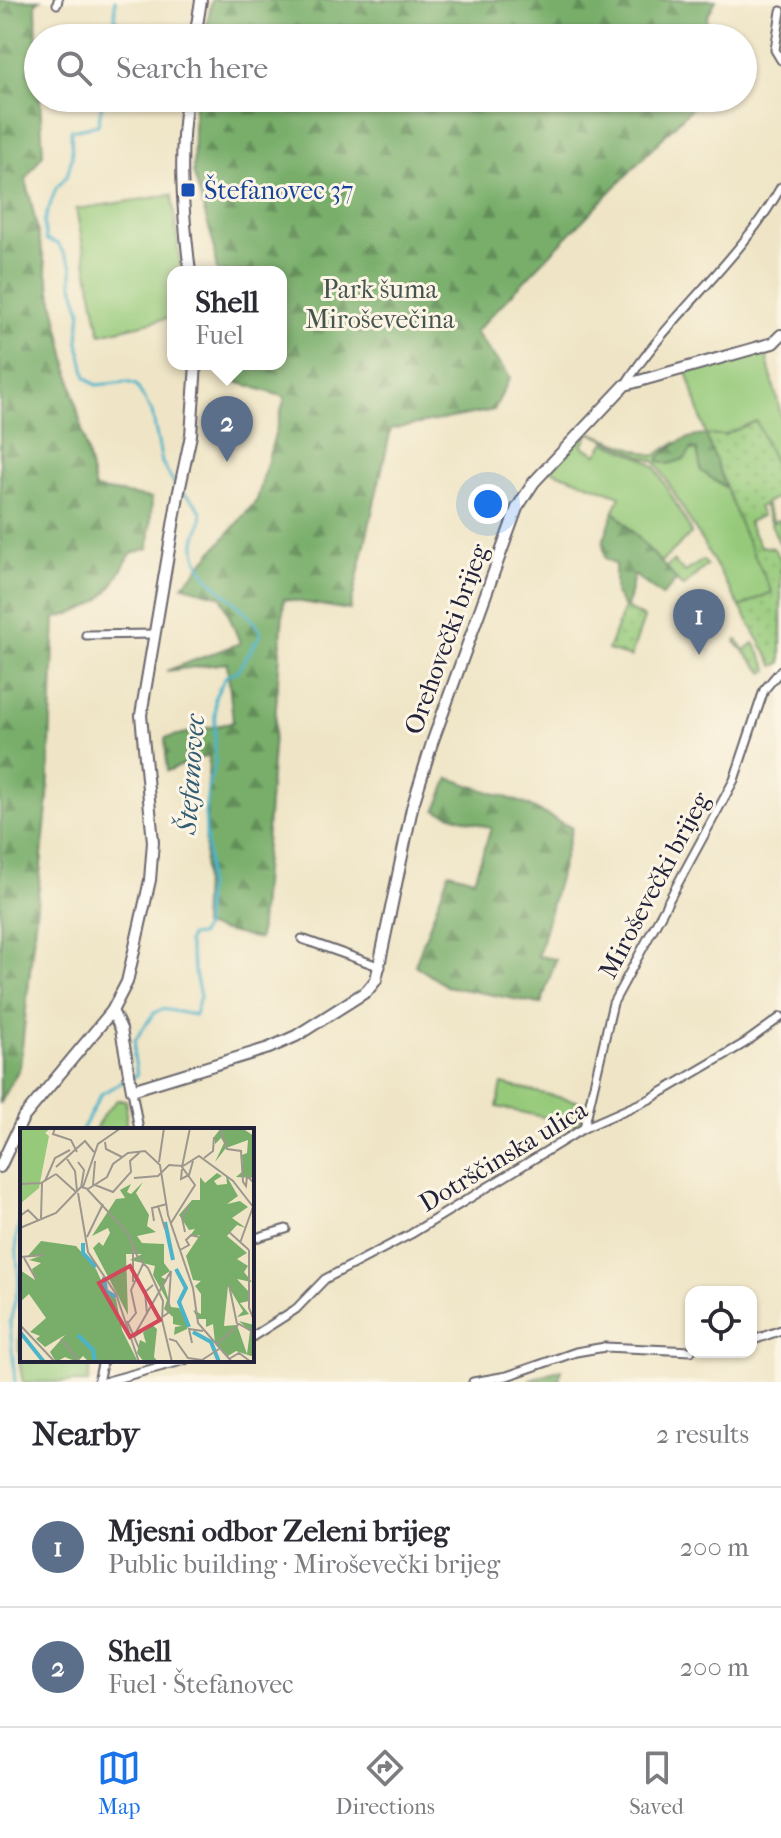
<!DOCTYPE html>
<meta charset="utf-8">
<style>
:root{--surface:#fff;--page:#f7f7f7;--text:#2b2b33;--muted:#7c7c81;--line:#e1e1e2;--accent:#1a73e8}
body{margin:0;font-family:"IM FELL French Canon",serif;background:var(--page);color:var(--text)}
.controls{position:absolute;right:24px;bottom:24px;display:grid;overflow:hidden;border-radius:16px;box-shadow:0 2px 6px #0004}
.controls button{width:72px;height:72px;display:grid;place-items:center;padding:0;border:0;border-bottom:2px solid var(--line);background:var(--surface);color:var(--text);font:40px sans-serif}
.you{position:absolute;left:488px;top:504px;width:28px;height:28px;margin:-20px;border:6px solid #fff;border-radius:50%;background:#1a73e8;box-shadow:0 0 0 12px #1a73e833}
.badge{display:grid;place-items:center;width:52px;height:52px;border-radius:50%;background:var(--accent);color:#fff;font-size:26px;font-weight:700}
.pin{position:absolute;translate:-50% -66px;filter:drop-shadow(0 2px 4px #0008)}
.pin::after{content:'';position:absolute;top:42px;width:28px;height:24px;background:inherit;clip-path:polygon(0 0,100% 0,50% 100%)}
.popup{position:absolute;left:167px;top:266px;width:120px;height:104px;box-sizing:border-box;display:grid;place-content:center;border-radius:16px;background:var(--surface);filter:drop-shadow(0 2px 6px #0005);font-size:26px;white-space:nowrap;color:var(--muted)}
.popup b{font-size:30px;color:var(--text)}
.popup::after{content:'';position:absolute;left:50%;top:100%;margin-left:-16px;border:16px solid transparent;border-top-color:var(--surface)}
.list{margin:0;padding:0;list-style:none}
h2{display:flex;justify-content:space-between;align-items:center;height:104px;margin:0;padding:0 32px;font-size:34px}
h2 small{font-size:26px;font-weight:400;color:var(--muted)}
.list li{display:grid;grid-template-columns:52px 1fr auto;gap:24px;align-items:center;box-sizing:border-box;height:120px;padding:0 32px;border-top:2px solid var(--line)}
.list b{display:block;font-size:30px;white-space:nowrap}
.list p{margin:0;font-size:26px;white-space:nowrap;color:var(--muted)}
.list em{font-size:26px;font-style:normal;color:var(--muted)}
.icon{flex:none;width:44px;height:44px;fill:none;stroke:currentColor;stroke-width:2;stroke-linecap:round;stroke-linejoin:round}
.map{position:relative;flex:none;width:781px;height:1382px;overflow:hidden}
.search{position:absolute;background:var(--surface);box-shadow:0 2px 6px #0004;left:24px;right:24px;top:24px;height:88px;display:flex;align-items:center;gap:20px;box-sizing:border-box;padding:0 28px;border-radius:44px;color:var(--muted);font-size:30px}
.sheet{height:344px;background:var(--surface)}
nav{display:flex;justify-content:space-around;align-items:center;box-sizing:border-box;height:112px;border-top:2px solid var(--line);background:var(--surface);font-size:22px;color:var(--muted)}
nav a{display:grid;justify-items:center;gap:4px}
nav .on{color:var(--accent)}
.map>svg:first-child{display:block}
</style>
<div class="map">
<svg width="781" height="1382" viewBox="0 0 781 1382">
<defs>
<pattern id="forest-firs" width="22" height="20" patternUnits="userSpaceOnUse" patternTransform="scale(2)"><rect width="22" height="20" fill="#78ae6a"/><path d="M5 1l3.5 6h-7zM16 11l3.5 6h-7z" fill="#628d58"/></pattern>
<pattern id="park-dots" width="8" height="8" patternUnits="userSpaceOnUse" patternTransform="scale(2)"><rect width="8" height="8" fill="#96ca7a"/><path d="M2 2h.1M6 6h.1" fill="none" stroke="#81ad6a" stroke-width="1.8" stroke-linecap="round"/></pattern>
</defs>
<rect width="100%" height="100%" fill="#fcf5e5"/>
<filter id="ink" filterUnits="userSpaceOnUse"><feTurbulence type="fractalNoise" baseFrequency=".0125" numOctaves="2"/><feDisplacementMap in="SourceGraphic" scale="16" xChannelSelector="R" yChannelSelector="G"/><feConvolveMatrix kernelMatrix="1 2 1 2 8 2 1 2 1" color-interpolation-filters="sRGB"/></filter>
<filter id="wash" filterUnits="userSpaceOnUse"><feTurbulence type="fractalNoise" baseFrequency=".006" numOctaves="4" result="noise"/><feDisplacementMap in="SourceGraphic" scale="32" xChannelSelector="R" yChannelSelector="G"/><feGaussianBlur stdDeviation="1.8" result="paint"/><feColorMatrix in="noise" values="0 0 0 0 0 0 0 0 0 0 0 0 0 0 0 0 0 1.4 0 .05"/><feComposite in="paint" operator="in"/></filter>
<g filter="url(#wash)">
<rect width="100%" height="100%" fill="#efe5c6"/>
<g fill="#96ca7a" stroke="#5c765a" stroke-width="2">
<polygon points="172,195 181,272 173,272 173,317 100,334 76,209"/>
<polygon points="765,351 781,415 781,478 756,421 725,435 706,435 687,371"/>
<polygon points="586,431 654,456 676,442 673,446 698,451 701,471 726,488 772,592 740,607 656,462"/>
<polygon points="580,435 588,435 582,446 597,454 605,442 644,459 655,467 689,527 691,534 660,563 614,511 620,496 548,469"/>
<polygon points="703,560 707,565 683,587 665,568 673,561 685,572"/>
<polygon points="502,1084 585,1103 578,1125 576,1127 575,1124 497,1107"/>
<polygon points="117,1100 126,1100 126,1130 95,1130 103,1115"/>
<path d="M22,1318V1360H92L88,1382H23C18,1361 17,1340 22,1318Z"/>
</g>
<g fill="url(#forest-firs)" stroke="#4d6852" stroke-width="2">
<path d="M0,0H40L36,3L38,98H40L43,154L26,179L95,489L152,498L149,548L131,553C107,595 104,607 55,618L48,798L20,1067L0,1104Z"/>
<polygon points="212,0 716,0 707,17 708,38 204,38"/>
<polygon points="195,98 701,98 475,332 510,377 494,410 391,429 350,610 284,599 259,939 202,926 209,755 167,771 165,738 233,722 227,663 166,671 240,643 221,596 183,586 257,500 285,397 233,381 230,364 281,364 281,272 217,272 213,242 193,172"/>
<path d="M706,435L726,488L701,471L697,450L692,448L685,459L669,464L659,461V457C677,443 681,437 706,435Z"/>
<polygon points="614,511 677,580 662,596 634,575 627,608 624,607 615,594 615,564 605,558 603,542"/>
<polygon points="449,778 523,803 572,828 538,956 556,959 541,1004 446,986 415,965 449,872 474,879 491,828 436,810"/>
<polygon points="561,1369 559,1382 530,1382 530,1379"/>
</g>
<g fill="url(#park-dots)" stroke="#5c765a" stroke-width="2">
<polygon points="756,421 781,478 781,500 778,497 765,503 773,522 781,519 781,547 763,505 758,507 762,516 748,522 760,546 773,548 781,559 781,663 774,666 740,607 772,592 743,532 706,435 725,435"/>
<polygon points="624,607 644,618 631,657 608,650"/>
<polygon points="737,640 745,650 754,643 769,670 764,673 735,642"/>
</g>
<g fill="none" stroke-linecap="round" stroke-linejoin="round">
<g stroke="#4bb3ca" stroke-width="3">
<polyline points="109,38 122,29 115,18 115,0"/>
<polyline points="103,98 98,125 71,130 72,157 67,176 56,188 44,222 46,240 58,244 72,266 72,282 81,311 78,341 86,377 96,385 127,382 136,385 152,412 162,463 177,488"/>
<path d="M133,1077L137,1075L134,1056L135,1040L154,1013L162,1009L195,1015L200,996L188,942L190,936L200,935L204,927L208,863L205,813L209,782L215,764V697L226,676L238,670L261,634C246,602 207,589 197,558C186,527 222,520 183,493"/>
<polyline points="82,1130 101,1094 126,1080"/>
<polyline points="15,1382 10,1323 19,1283 16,1238 22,1212"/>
</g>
</g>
</g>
<g filter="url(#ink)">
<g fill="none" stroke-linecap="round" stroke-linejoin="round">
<g stroke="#6a666c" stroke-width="11">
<g id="street">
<polyline points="57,4 58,0"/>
<polyline points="781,11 775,50 781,60"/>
<path d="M625,385C670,314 739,262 781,187"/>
<polyline points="86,635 154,634"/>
<polyline points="302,939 381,967"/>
<polyline points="132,1090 139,1130"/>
<polyline points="584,1128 613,1003 734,780 764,690 781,670"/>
<polyline points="252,1239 286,1229"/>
<polyline points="252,1337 296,1309 325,1279 411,1234 584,1128 650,1099 745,1043 781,1017"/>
<polyline points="751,1341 781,1330"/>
<polyline points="98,1382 103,1360"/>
<polyline points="104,1382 185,1360"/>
<polyline points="473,1382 507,1376 576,1352 605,1347 691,1351"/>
</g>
</g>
<g stroke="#6a666c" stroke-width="14">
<g id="secondary">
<polyline points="195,38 201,0"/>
<path d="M187,98C178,156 183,214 190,272"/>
<polyline points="112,1011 121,1029 132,1090 269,1048 296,1036 367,991 376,980 412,808 432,743 517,508 534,482 625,385 773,343 781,335"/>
<polyline points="0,1167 23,1118 112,1011 127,982 150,880 153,842 141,715 178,496 191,435 196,364"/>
</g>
</g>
<use href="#street" stroke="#fff" stroke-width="7"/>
<use href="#secondary" stroke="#fff" stroke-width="10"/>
</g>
</g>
<rect fill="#1a4fb4" stroke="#fcf5e5" stroke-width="3" x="180" y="182" width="16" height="16" rx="4"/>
<g text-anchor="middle" stroke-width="6" stroke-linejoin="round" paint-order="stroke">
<g font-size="26" fill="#164399" stroke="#fcf5e5" text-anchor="start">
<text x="204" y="199">Štefanovec 37</text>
</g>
<g font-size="26" fill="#45544e" stroke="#fcf5e5">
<text x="380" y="298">Park šuma<tspan x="380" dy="30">Miroševečina</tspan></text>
</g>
<g font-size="26" fill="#22223b" stroke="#fcf5e5">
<text transform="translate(446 639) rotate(-70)" y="9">Orehovečki brijeg</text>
<text transform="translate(654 885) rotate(-62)" y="9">Miroševečki brijeg</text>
<text transform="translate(503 1156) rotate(-31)" y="9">Dotrščinska ulica</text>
</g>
<g font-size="28" font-style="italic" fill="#325c74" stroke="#fcf5e5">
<text transform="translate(190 774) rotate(-86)" y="10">Štefanovec</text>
</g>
</g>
<g transform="translate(20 1128)">
<rect width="234" height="234" fill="#efe5c6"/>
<path d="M201,0H222L234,8V50L216,49L223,43L222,27L227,25L228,12L206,20L195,34L204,15L201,10L195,16L194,9ZM197,45L202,48L194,53L197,57L207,56L206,47L218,68L207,76L220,73L228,79L212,90L226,100L217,97L207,108L227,125L217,131L228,138L224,144L232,154L217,151L228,163L229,173L220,175L229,186L217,189L223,183L208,158L204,198L217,197L227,226L230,203L219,193L234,197V227L231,228L216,223L208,228L195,215L193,196L186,199V191H178L173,182L181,186V166L175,158L181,153L173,152L166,128L180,107L169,109L175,101L169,102L159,87L172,72H180V49L185,55ZM123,54L116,65L129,87L127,98L136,104L117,108L122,115L144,116V135L150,143L141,149L147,152L144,157L151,179L159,180L167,195V201L154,207L155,199L162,198L153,196V189L144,181L147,172L133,147L135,138L110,132L122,126H106L108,187L73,120L79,114L83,118L90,105L88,100L72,108L96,71L105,70L100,62L111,56L107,64L111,66ZM21,113L56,118L76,141L85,161L96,171L102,202L118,234H69L63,228L57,234L45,229L36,234L30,224L45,207L25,219L16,211L20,208L10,204L26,190L9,166L0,174V142L15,152L12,141L21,135L9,132L20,128L7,129ZM131,196L137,201L134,229L138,234H124L117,225L120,212L126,215L123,205Z" fill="#78ae6a"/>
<path d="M0,0H31L25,5L29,8L19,60L0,76Z" fill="#96ca7a"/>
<path fill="none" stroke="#4bb3ca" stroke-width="4" d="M145,94L153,132M63,115V125L76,139M156,141L166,160L159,174L169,199M84,149L86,163L96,169M0,204L24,234M173,204L191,214L199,234M58,207L73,222L75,234"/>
<path fill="none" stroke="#9d978e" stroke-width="2" d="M35,0L33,6L51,12L57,24M200,0L207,21L221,23L223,54L226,58L227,48L234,55M85,14L86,21L102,29M184,30L193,23L194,9M47,31L55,43L57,63M58,34L64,42L61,60M139,34L144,0M36,39L65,13L74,24M162,41L161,51L169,47L173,33M36,46L56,64M114,50L138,48L149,37L163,38L179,28L213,53L234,80M25,53L35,30L50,22M0,56L21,55L36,46M73,57L75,33M75,57L93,64L111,44L110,33L120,24M63,59L78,16L101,0M67,61L107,104L118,130L128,140L143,173L142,192L152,234M58,65L68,124L96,166L119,234M138,78L145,101M0,88L8,82L19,93M21,90L22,55M134,93L132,80L147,76M151,95L175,57L162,39L170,0M0,100L36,85L61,59L68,61L87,49L93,36L108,25L125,23L140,37L148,87L173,160L178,195L212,234M165,104L162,90L169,77M209,104L229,122M67,109L83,76M220,115L233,79M113,116V154M160,122L169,117L166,112L171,107L179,109M229,122V180L234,192M0,129L24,127M4,130L16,151M209,157L217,196M127,186L125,164L133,157M107,193L119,220M108,195L116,185L111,162L123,136M0,197L35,234M115,206L151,143M114,209L148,185L151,143M41,211L60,234M149,211L156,213L168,230L182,232L199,221M172,215L169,201L183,203M197,216L219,196L231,203L234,219M209,231L219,225L231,234"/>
<path fill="#d1495b" fill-opacity="0.15" stroke="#d1495b" stroke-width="4" d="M110,138L140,192L110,209L79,155Z"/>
<rect width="234" height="234" fill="none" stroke="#22223b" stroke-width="4"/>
</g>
</svg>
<div class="controls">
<button><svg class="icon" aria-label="locate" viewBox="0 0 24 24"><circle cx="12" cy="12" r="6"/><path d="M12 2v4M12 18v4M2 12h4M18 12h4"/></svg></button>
</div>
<div class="you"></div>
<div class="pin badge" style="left:699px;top:655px;background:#5c6f8a">1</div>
<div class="pin badge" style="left:227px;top:462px;background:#5c6f8a">2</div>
<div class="popup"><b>Shell</b>Fuel</div>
<div class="search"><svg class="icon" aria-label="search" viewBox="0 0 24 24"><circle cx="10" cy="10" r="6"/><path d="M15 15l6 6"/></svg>Search here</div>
</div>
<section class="sheet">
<h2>Nearby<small>2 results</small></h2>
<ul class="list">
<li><span class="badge" style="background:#5c6f8a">1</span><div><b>Mjesni odbor Zeleni brijeg</b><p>Public building · Miroševečki brijeg</p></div><em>200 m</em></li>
<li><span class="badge" style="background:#5c6f8a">2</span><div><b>Shell</b><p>Fuel · Štefanovec</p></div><em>200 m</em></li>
</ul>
</section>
<nav>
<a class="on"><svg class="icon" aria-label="map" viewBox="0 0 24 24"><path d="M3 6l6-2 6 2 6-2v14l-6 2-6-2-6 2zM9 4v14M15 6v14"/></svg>Map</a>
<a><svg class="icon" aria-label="directions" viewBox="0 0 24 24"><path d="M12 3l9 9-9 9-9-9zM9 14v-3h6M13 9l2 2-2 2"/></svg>Directions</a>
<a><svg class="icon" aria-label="saved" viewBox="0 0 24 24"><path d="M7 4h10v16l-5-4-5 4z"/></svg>Saved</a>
</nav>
